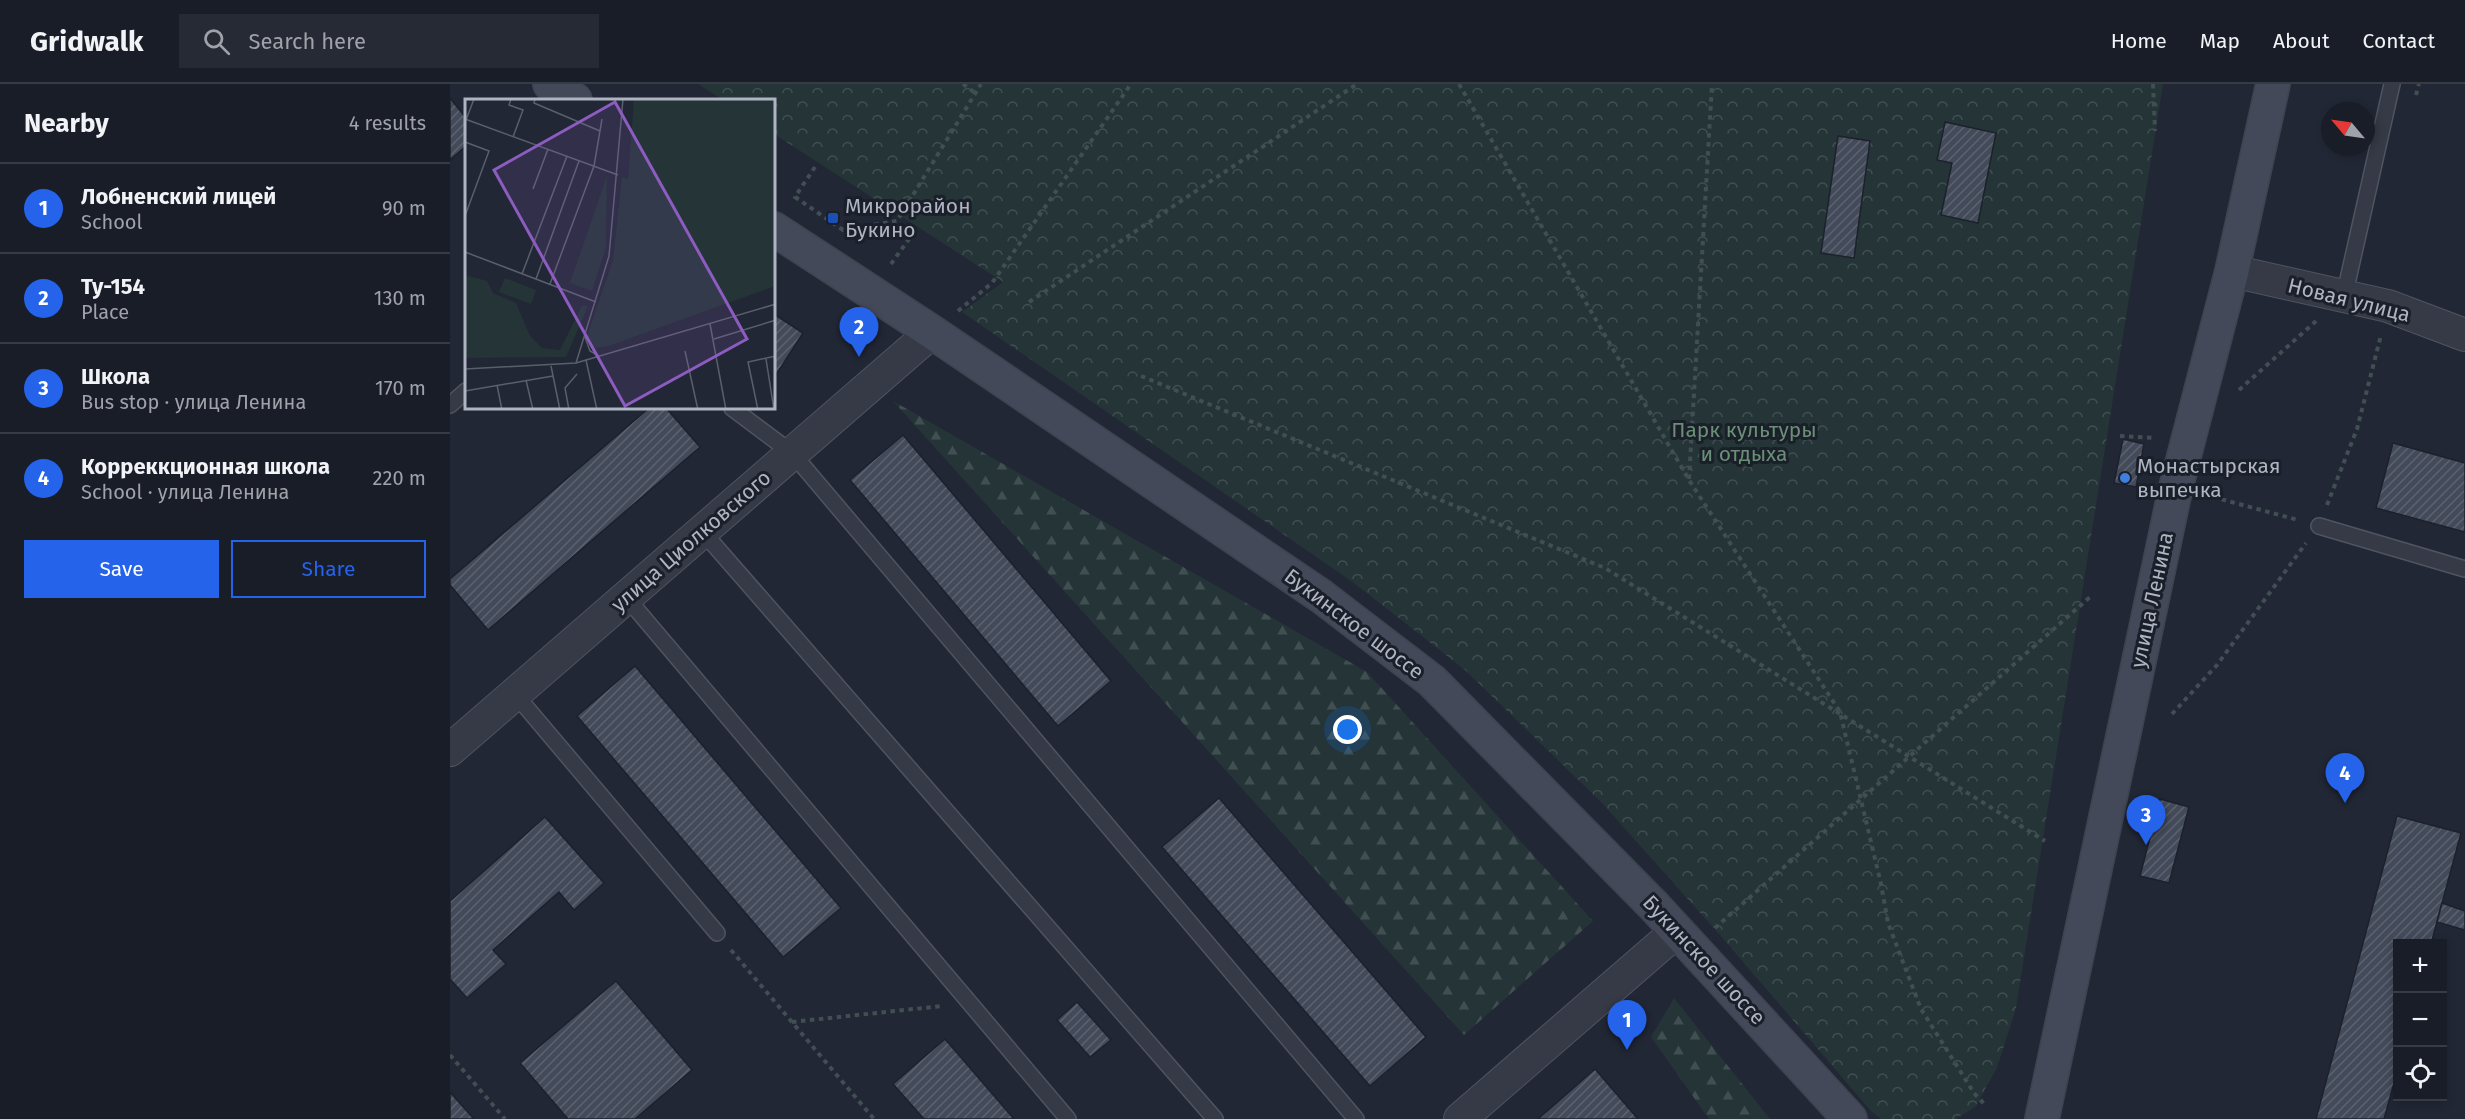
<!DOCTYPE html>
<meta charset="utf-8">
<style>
:root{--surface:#191d28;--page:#262a34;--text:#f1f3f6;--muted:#9fa2a8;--line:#373b45;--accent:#2563eb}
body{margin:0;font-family:"Fira Sans",sans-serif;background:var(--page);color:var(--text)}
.controls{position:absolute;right:18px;bottom:18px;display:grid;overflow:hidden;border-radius:0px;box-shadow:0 3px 9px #0003}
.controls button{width:54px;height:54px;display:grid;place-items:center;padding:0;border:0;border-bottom:2px solid var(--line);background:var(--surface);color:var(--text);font:30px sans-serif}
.compass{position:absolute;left:1871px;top:18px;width:54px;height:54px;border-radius:50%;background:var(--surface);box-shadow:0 3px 9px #0003;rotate:299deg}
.you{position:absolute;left:898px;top:646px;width:21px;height:21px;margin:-15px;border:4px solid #fff;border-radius:50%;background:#1a73e8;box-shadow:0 0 0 9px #1a73e833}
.badge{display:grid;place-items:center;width:39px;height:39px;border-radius:50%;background:var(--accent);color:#fff;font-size:20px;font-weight:700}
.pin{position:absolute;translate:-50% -50px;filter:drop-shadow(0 2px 3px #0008)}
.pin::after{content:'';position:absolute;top:32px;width:21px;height:18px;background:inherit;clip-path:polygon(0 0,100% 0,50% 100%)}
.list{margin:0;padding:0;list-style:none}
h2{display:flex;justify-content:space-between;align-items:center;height:78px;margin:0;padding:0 24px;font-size:26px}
h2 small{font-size:20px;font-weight:400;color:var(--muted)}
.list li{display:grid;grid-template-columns:39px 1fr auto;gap:18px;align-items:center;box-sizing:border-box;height:90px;padding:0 24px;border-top:2px solid var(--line)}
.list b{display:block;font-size:22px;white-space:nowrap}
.list p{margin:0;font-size:20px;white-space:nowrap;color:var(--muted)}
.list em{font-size:20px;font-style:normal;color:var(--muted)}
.actions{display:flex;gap:12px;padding:18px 24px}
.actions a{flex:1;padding:14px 0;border:2px solid var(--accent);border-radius:0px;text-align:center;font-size:21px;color:var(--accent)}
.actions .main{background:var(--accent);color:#fff}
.icon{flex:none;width:33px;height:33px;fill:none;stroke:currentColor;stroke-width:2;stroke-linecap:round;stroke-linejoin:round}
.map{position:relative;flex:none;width:2015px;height:1035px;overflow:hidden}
header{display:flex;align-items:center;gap:36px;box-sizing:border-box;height:84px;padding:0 30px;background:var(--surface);border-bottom:2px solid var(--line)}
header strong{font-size:28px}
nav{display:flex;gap:33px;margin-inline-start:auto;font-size:21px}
.search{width:420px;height:54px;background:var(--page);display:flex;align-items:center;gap:15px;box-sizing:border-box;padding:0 21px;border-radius:0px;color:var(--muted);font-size:22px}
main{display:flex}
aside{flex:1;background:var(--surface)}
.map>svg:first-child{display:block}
</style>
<header>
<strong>Gridwalk</strong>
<div class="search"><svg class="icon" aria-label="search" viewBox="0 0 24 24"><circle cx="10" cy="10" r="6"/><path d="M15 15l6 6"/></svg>Search here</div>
<nav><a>Home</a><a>Map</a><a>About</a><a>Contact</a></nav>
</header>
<main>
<aside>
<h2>Nearby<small>4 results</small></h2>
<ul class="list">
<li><span class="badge">1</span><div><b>Лобненский лицей</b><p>School</p></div><em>90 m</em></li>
<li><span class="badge">2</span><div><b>Ту-154</b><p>Place</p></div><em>130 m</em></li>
<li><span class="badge">3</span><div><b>Школа</b><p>Bus stop · улица Ленина</p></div><em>170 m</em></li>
<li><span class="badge">4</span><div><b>Корреккционная школа</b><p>School · улица Ленина</p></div><em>220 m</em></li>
</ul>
<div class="actions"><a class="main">Save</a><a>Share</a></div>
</aside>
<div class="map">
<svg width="2015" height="1035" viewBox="0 0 2015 1035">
<defs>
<pattern id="forest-firs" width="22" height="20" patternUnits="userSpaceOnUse" patternTransform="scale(1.5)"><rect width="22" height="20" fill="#243437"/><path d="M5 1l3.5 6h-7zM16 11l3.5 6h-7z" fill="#414f52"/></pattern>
<pattern id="park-crowns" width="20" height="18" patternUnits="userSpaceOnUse" patternTransform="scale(1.5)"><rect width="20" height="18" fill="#243437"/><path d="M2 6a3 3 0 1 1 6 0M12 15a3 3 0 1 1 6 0" fill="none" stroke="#414f52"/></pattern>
<pattern id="building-hatch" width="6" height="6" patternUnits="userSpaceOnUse" patternTransform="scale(1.5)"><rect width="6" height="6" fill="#434a59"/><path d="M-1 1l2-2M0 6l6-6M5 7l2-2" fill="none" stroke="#5c626f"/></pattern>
</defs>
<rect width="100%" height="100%" fill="#212735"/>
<g fill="url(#forest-firs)">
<polygon points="443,317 917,588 1143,837 1014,951"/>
<polygon points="1224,914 1320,1035 1259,1035 1201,953"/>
</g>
<polygon fill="url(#park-crowns)" points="248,0 1713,0 1566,924 1547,984 1525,1023 1505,1035 1431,1035 1421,1027 1270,851 1152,719 1015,586 904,499 512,228 553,198 324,50 324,16 273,16"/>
<g fill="url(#building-hatch)" stroke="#1c212c" stroke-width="1.5">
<polygon points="0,14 16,34 16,62 0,76"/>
<polygon points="1495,38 1546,49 1528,139 1491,131 1502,79 1487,76"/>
<polygon points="1388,52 1420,57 1404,174 1371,169"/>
<polygon points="324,230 353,249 324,294"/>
<polygon points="199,324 216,324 250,363 38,546 0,501 0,495"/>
<polygon points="453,351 661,597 608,642 400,396"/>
<polygon points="1673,355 1694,360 1686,403 1664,399"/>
<polygon points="1943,359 2015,379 2015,448 1926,424"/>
<polygon points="185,582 391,824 333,873 127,632"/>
<polygon points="769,714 976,953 920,1002 712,763"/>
<polygon points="1710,715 1739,723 1719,799 1690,792"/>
<polygon points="1947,732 2011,749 1981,860 1948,860 1948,985 1934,1035 1866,1035"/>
<polygon points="95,733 154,799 124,826 109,808 43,866 56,880 17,914 0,895 0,817"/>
<polygon points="1992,819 2015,827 2015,846 1987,838"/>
<polygon points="166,897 242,986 185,1035 118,1035 70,979"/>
<polygon points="627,918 661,956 640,973 607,936"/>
<polygon points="495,955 564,1035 474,1035 443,1000"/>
<polygon points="1145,985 1188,1035 1088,1035"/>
<polygon points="0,1008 24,1035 0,1035"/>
</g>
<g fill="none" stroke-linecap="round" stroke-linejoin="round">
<g stroke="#4f5460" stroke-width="18">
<g id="lane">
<polyline points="1894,213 1942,0"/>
<polyline points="0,321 16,307"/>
<polyline points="282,324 342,369 906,1035"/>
<polyline points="1869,442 2015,485"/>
<polyline points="252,447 765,1035"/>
<polyline points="176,513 618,1035"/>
<polyline points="65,610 267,849"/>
</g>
</g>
<g stroke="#4f5460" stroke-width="34">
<g id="street">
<polyline points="1782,187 1938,222 2015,251"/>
<polyline points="0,666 482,248"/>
<polyline points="1010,1035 1227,847"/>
</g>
</g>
<g stroke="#3e434f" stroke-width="36">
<g id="secondary">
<polyline points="100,0 125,16"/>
<polyline points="324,145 482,248 871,512 982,597 1205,823 1400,1035"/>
<polyline points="1592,1035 1725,407 1782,187 1823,0"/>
</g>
</g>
<g stroke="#414f53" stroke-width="4" stroke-dasharray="4.5 4.5" stroke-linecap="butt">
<polyline points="513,0 525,9"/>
<polyline points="1009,0 1239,396 1390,628 1431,800 1438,839 1471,925 1524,1009 1536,1022"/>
<polyline points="1703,0 1705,47"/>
<polyline points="1966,11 1969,0"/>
<polyline points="365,83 345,113 393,146 447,137 531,0"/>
<polyline points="441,180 464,148"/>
<polyline points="579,218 907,0"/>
<polyline points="508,227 542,199 681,0"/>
<polyline points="691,292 1155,484 1595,757"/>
<polyline points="1789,306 1866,237"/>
<polyline points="1670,352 1705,354"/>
<polyline points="1239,395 1262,0"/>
<polyline points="1763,413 1848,436"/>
<polyline points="1877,421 1907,345 1931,251"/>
<polyline points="1722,630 1767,581 1856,459"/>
<polyline points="1265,844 1640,513"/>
<polyline points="281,866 424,1035"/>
<polyline points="342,938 492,922"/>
<polyline points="0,971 55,1035"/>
</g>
<use href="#lane" stroke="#353a46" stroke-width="15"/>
<use href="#street" stroke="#353a46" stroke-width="32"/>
<use href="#secondary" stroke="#434958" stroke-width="33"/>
</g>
<rect fill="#1a4fb4" stroke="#1a1f2a" stroke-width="2" x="377" y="128" width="12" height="12" rx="3"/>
<circle fill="#3f7fe0" stroke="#1a1f2a" stroke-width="2" cx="1675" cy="394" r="6"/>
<g text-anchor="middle" stroke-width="6" stroke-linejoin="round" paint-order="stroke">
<g font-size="21" fill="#afb4c2" stroke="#1a1f2a" text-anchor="start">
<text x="395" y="129">Микрорайон<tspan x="395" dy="24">Букино</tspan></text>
<text x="1687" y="389">Монастырская<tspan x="1687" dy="24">выпечка</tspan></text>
</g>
<g font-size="21" fill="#afb4c2" stroke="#1a1f2a">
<text transform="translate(1899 216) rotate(14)" y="7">Новая улица</text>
<text transform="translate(241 457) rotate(-41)" y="7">улица Циолковского</text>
<text transform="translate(1702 516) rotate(-78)" y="7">улица Ленина</text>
<text transform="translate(904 540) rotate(37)" y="7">Букинское шоссе</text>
<text transform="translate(1254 876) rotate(47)" y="7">Букинское шоссе</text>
</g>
<g font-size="21" fill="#699076" stroke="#1a1f2a">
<text x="1294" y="353">Парк культуры<tspan x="1294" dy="24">и отдыха</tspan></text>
</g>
</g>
<g transform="translate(15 15)">
<rect width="310" height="310" fill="#212735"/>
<path d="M40,179L71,191L66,205L34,193Z" fill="#243437"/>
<path d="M142,76L141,149L127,192L105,184ZM0,176L22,182L28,194L51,204L65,237L77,249L95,251L117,206L123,207L101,258L0,259Z" fill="#243437"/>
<path d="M169,0H310V187L144,247L130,249L122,237L148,161L157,78L163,80Z" fill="#243437"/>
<path fill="none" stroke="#5a5f6d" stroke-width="1.5" d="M46,0L44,6L58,11L48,38M70,0L69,4L135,32M0,20L153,76M1,21L9,0M0,43L24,52L0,117M68,90L83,50M0,153L131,203M57,175L102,57M71,180L114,62M85,185L129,67L137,20M245,225L261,311M120,238L125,252L134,257M249,240L311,221M220,252L233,311M301,260L309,311M121,261L132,311M111,264L311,205M86,267L95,311M0,270L111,264L144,157L158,0M61,281L68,311M32,286L37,311M0,292L88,277M104,311L100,289L112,275M293,311L283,263L311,257"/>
<path fill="#8d5cc0" fill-opacity="0.15" stroke="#8d5cc0" stroke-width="3" d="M150,3L282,240L160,307L29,71Z"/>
<rect width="310" height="310" fill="none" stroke="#afb4c2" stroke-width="3"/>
</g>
</svg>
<div class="controls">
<button>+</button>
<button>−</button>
<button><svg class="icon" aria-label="locate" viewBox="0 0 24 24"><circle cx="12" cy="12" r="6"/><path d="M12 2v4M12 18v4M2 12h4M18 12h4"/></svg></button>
</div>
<svg class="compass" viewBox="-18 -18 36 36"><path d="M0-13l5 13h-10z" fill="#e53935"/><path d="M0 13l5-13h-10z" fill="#9fa2a8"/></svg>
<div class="you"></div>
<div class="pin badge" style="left:1177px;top:966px">1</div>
<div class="pin badge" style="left:409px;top:273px">2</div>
<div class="pin badge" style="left:1696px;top:761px">3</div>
<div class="pin badge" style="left:1895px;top:719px">4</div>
</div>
</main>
